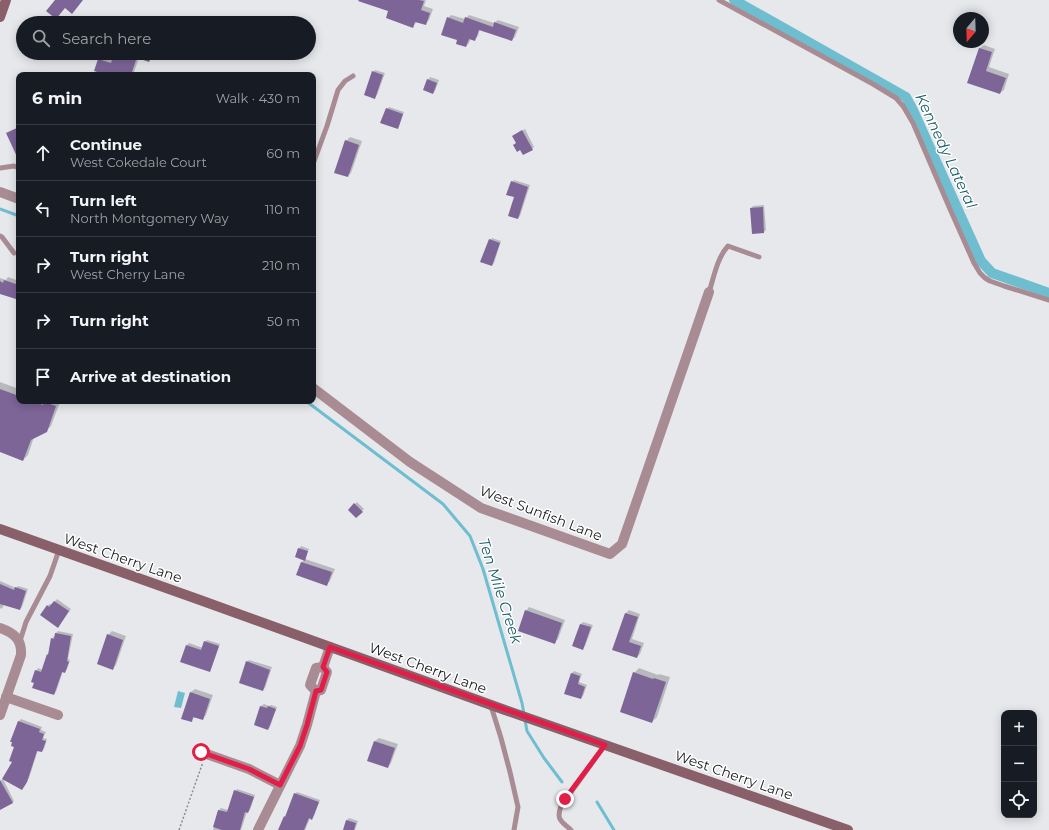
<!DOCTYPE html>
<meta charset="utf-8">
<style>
:root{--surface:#171b24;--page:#242831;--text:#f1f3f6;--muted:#9ea1a6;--line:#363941}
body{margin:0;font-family:Montserrat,sans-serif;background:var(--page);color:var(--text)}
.controls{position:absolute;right:12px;bottom:12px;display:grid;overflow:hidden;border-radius:8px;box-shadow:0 2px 10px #0003}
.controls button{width:36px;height:36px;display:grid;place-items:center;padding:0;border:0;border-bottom:1px solid var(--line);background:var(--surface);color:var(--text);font:20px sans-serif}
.compass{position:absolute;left:953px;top:12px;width:36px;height:36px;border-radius:50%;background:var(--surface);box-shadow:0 2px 10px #0003;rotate:199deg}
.stop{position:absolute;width:12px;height:12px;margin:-9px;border:3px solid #e11d48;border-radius:50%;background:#fff}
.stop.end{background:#e11d48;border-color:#fff;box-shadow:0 1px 4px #0008}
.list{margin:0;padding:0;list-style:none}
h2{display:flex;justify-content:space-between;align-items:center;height:52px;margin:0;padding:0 16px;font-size:17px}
h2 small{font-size:13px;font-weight:400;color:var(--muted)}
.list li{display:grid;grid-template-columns:26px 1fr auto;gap:12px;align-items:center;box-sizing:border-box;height:56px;padding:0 16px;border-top:1px solid var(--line)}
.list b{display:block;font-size:15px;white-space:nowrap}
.list p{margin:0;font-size:13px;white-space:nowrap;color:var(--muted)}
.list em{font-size:13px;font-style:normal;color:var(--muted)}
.icon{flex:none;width:22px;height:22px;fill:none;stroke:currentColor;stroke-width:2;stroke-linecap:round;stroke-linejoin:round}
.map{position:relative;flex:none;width:1049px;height:830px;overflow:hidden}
.search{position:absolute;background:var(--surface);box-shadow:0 2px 10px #0003;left:16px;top:16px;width:300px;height:44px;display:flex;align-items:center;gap:10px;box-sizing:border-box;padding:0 14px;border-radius:22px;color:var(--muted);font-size:15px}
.panel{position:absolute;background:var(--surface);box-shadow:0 2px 10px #0003;left:16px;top:72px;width:300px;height:332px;border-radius:8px}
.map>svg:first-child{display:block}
</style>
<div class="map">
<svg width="1049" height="830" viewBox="0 0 1049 830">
<rect width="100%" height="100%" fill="#e6e8eb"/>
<polygon fill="#6ebecf" points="178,691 185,693 181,708 174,707"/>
<g fill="#0003">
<polygon points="358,0 426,0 424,6 433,9 429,20 425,24 417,21 413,27 389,11"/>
<polygon points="451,15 465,19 469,15 494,23 498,20 519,27 515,37 512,40 480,29 478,36 475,39 471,38 469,43 466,46 459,40 448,18"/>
<polygon points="984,45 995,49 989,67 1009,74 1004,90 1000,93 968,82 980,48"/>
<polygon points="115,53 153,53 151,59 149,61 139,58 134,72 131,75 110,75 99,60 103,56 113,60"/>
<polygon points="375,70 385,73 377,95 375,97 373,72"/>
<polygon points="430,77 439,80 435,91 433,93 428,80"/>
<polygon points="389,107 404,112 399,126 397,128 387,109"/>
<polygon points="525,129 534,147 532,149 517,142 513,136"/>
<polygon points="350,137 362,141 351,173 347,176 346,141"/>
<polygon points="514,180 530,185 520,216 518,218 516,197 512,182"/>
<polygon points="764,205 766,230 764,232 753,233 751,208 753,206"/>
<polygon points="492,238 501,241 494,263 492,265 490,240"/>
<polygon points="8,277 19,281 19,300 0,293 0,278 6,280"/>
<polygon points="0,382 19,389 19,401 60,402 51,426 46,431 34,437 28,455 23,460 0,451"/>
<polygon points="357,502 364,509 356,517 349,510"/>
<polygon points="301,546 309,549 305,559 335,569 330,581 327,584 298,574 302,562 304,560 299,549"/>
<polygon points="0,581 16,588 18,586 28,589 22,607 20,609 4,604 3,607 1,609 0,608"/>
<polygon points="57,599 71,609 60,624 47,606 50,604 52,605"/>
<polygon points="529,607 565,620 558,639 554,643 526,611"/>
<polygon points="629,610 640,614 632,639 644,643 640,654 637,657 614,650 626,613"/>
<polygon points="583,622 593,625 585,646 583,648 573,645 581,624"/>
<polygon points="58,631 73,634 68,659 70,660 67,669 65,672 63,671 56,692 54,694 36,671 38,668 43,670 48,655 49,653 52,639 54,636 55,637 56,633"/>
<polygon points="112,631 126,636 116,665 113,669 108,635"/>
<polygon points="207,640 220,644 211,669 209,671 187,645 189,643 203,648 205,642"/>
<polygon points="249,660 272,667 265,688 262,690 247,662"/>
<polygon points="639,668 658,675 659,674 670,677 657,717 652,722 634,673"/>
<polygon points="574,671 582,674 579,682 587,685 583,696 581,698 572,673"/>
<polygon points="195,689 213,695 206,715 203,719 195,717 191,721 191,692"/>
<polygon points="264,704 269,706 271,705 277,707 270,727 268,729 261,706"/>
<polygon points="21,719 42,727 41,730 46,732 43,738 47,739 44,749 42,751 38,750 29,778 24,787 13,762 18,722"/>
<polygon points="379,738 398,744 391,763 388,767 375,741"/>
<polygon points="3,779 14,801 12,803 0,804 0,781"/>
<polygon points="237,789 255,795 250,810 248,812 247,812 241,830 213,830 219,810 221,808 228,810 235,791"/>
<polygon points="297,792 320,800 314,816 312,818 310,818 305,830 280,830 295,794"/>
<polygon points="349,818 358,821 355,830 347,830 347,820"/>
</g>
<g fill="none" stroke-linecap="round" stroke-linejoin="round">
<g stroke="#6ebecf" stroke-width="3">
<polyline points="0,209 19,216"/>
<polyline points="306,401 443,504 470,536 483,569 522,703 524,714"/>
<polyline points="525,720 527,731 544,758 562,782"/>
<polyline points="597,802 614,830"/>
</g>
<polyline stroke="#6ebecf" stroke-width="10" points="734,0 906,97 913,110 981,261 992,273 1049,293"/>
</g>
<g fill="#7d6598">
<polygon points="55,0 83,0 72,14 65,8 56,19 46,11"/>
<polygon points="359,0 419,0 424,1 421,10 430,13 426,25 415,22 413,28 386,18 388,11 358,1"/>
<polygon points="447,17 463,23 465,17 493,27 494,22 516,30 512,41 479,30 475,41 469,39 466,47 456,44 457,40 441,35"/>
<polygon points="979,48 992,52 986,71 1006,78 1000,94 967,83"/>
<polygon points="114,53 136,60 131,75 107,75 94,71 98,59 111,63"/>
<polygon points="126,53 153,53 149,62 126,54"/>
<polygon points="372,71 383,75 375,99 364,95"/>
<polygon points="427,79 437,83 433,94 423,90"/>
<polygon points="386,108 403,114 398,129 380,123"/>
<polygon points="19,127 19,161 6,133"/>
<polygon points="522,130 533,150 523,155 520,150 517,152 513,145 516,143 512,136"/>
<polygon points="345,140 359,145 348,177 334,173"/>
<polygon points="511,181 528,187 518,219 508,216 514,197 506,195"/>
<polygon points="763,207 764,233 752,234 750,208"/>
<polygon points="489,239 500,243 492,266 480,262"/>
<polygon points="4,280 19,285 19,290 16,299 0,294 0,281 3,283"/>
<polygon points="0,389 19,396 19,401 33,401 43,405 44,402 56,406 47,432 31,440 23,461 0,452"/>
<polygon points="354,503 363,512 356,518 348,510"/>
<polygon points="298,548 308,551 305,561 295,557"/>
<polygon points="301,562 332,572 327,586 296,575"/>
<polygon points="0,584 14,590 15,587 26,591 20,610 0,604"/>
<polygon points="54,601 69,611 58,628 40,615 47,605 49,607"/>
<polygon points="525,610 562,623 555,644 518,631"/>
<polygon points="625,613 638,617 629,642 641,646 637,658 612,650"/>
<polygon points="580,624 591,627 583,650 572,646"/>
<polygon points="55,633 71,636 67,661 69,662 65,673 62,672 54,695 32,688 34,683 31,682 35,670 41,672 47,654 48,655 51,638 54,639"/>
<polygon points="107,634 123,640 113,670 97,664"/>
<polygon points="204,641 219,646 210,672 180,662 186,645 201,650"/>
<polygon points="246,661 270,670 263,691 239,683"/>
<polygon points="633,672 653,679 654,678 666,682 652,723 620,712"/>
<polygon points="571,673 580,676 578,684 585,687 581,699 564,694"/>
<polygon points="190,692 210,699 203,720 193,717 192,722 181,719"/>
<polygon points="260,706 267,708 268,706 276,709 268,730 254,725"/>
<polygon points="18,721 40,729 39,732 44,734 42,740 46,741 42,752 37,751 27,782 22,790 2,779 12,762 9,761 14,747 11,746 12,742 10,742"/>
<polygon points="374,741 395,748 388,768 367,761"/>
<polygon points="0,780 13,803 0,810"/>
<polygon points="234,790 254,797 248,813 245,812 240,830 222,830 213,827 218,810 227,812"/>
<polygon points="294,793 319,802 312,820 309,818 304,830 278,830 284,816 285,817"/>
<polygon points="346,820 356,823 354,830 343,830"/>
</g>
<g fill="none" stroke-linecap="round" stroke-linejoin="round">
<polyline stroke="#8b8d8f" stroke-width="1.5" stroke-dasharray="2 2" stroke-linecap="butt" points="179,830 203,762"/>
<g stroke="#a98c93" stroke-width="5">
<polyline points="719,0 873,84 896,98 903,106 913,123 950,209 974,263 980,273 985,278 990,281 1004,286 1049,300"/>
<polyline points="313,164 327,126 338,90 345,81 353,76"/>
<polyline points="0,168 14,166 19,168"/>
<polyline points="0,236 2,237 14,253"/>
<path d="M709,292C714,277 717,258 728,246L759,257"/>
<polyline points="20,641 26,622 50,576 59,550"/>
<polyline points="491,706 501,738 510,772 518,807 514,830"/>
<path d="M571,830C561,821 556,820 561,806L605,745"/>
</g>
<g stroke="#a98c93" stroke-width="10">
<polyline points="0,192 19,199"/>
<polyline points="313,388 410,462 481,508 610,554 622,544 709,292"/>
<path d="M0,628C14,633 22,639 21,655L0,715"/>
<polygon points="323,667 327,672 321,690 316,691 310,685 316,668"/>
<polyline points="323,667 330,647"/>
<polyline points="6,697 58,715"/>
<polyline points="201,752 249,769 280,785"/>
<polyline points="258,830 300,746 307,725 316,691"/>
</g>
<g stroke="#89606a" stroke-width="10">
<polyline points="0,17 6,0"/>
<polyline points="0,529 200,600 505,710 848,830"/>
</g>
</g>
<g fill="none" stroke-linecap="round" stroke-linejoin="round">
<polyline stroke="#e11d48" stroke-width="5" points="201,752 249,769 280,785 300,746 307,725 316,691 321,690 327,672 323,667 330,647 605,745 565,799"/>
</g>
<g text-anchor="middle" stroke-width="3" stroke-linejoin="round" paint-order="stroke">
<g font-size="14" fill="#1a1b1c" stroke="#fff">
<text transform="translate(541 513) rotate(21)" y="5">West Sunfish Lane</text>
<text transform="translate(123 558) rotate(19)" y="5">West Cherry Lane</text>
<text transform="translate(428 668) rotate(20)" y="5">West Cherry Lane</text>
<text transform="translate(734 775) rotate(19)" y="5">West Cherry Lane</text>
</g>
<g font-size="15" font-style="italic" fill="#195c68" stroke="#fff">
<text transform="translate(946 151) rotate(65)" y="5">Kennedy Lateral</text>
<text transform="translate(500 591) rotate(72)" y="5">Ten Mile Creek</text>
</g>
</g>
</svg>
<div class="controls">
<button>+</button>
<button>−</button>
<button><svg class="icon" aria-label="locate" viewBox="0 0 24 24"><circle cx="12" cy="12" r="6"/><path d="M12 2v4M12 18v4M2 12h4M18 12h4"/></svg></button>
</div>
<svg class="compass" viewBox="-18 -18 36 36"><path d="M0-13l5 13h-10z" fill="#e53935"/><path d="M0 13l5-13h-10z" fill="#9ea1a6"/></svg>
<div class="stop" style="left:201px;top:752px"></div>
<div class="stop end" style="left:565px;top:799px"></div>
<div class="search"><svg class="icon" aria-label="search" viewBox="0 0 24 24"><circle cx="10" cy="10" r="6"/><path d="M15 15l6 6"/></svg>Search here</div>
<section class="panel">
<h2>6 min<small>Walk · 430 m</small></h2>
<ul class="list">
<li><svg class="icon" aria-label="ahead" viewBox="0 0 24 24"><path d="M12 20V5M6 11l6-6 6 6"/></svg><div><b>Continue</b><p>West Cokedale Court</p></div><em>60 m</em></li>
<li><svg class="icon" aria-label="left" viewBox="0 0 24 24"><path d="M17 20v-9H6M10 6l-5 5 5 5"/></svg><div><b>Turn left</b><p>North Montgomery Way</p></div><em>110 m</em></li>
<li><svg class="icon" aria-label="right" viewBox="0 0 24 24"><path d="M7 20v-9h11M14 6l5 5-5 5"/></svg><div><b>Turn right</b><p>West Cherry Lane</p></div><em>210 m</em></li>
<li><svg class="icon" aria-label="right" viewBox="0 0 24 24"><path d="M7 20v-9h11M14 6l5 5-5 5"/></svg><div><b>Turn right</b></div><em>50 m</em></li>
<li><svg class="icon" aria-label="arrive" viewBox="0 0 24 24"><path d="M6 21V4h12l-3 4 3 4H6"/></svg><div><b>Arrive at destination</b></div></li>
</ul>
</section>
</div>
